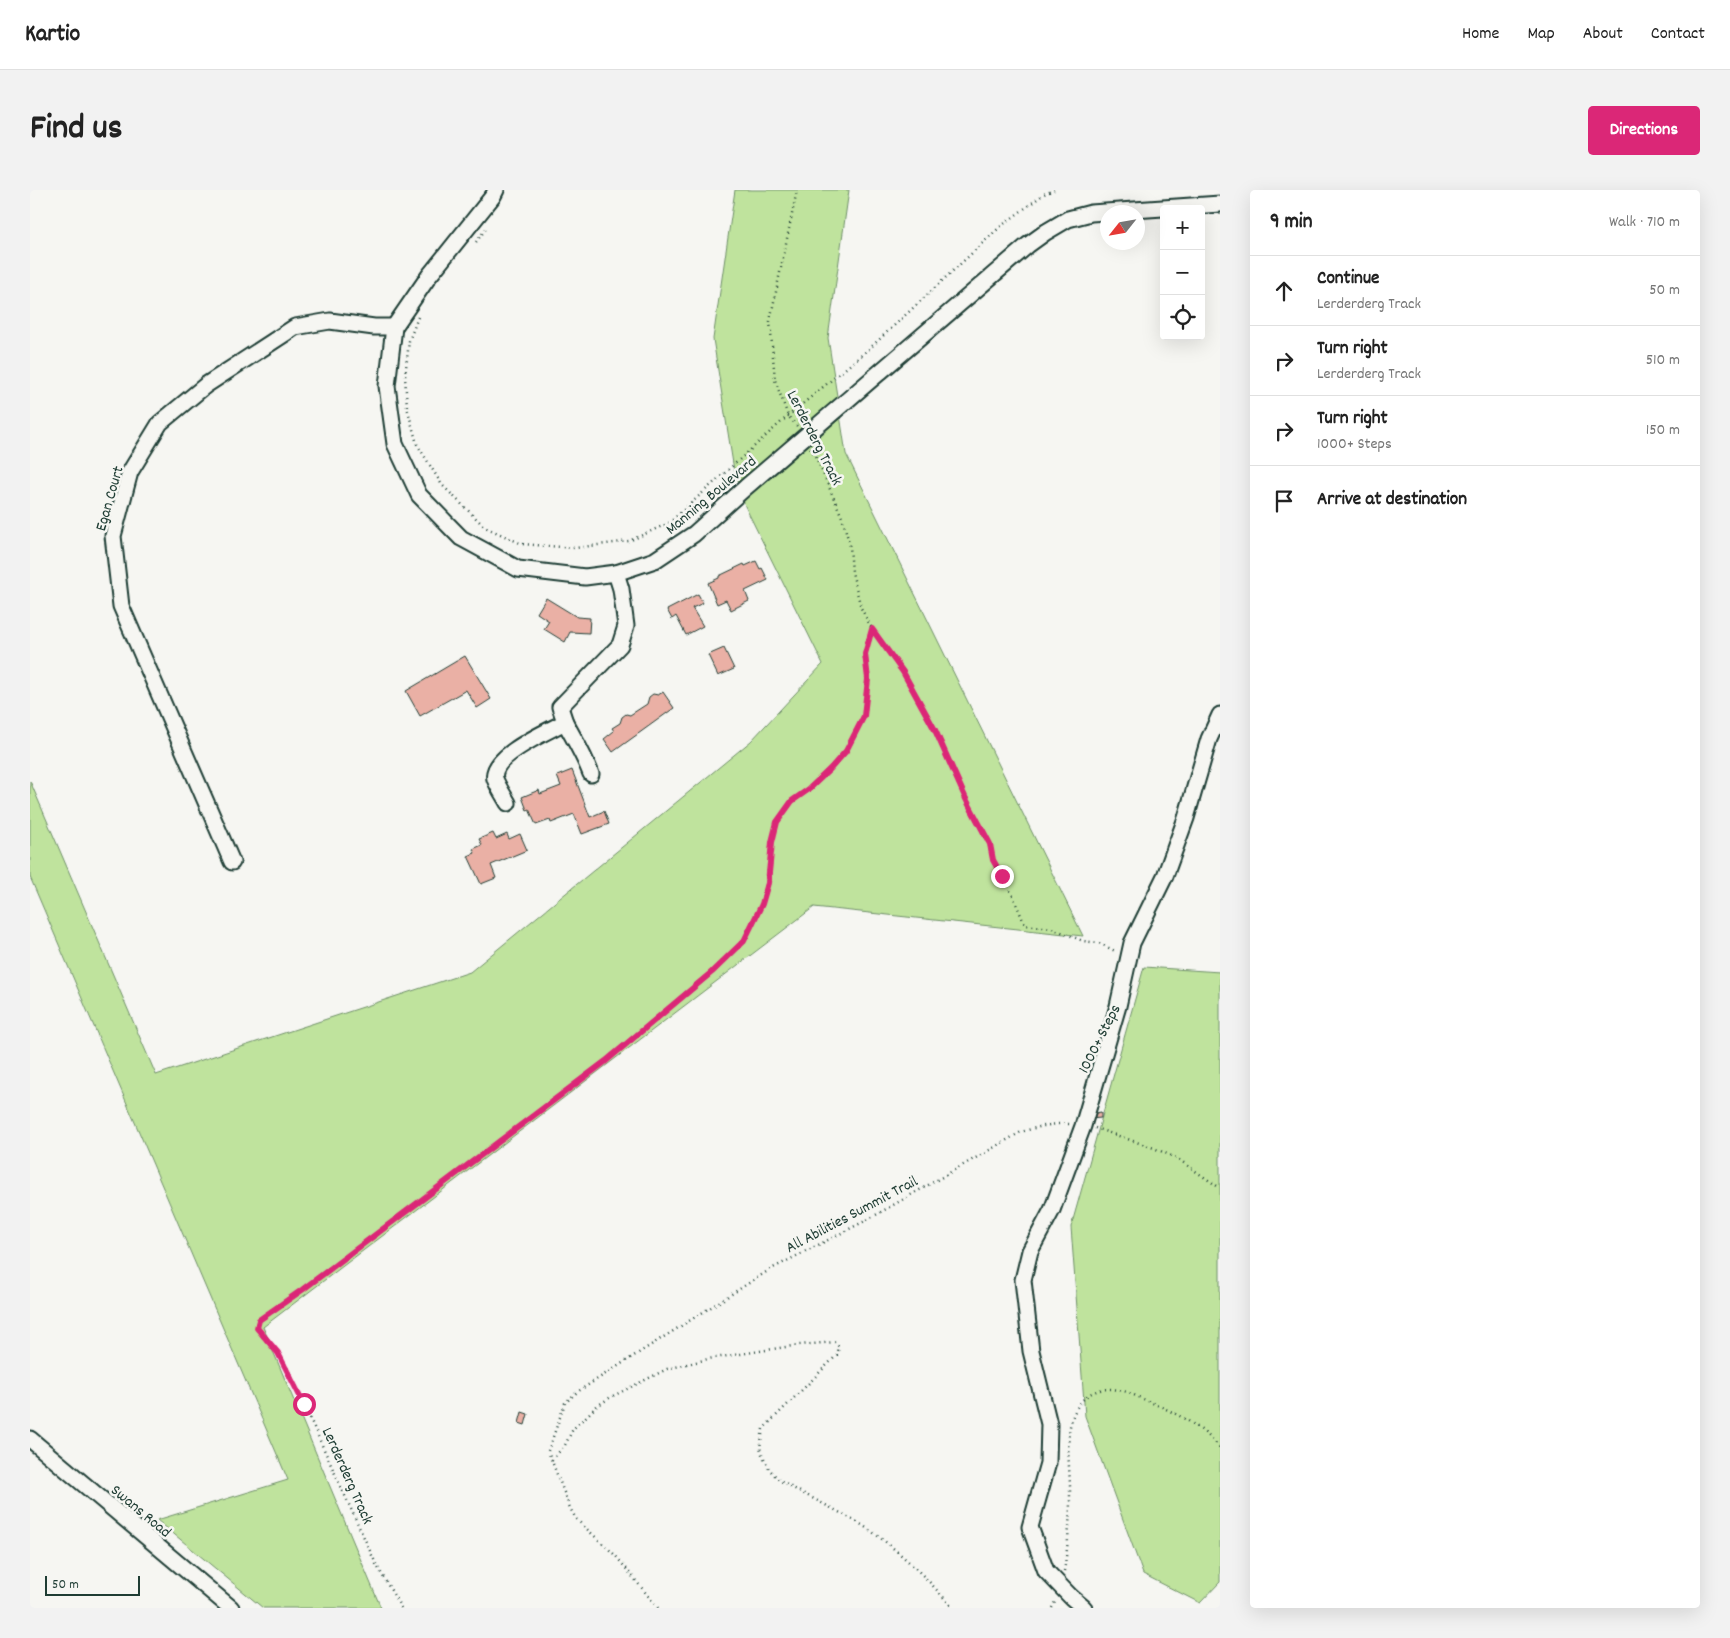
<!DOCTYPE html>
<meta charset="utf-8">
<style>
:root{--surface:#fff;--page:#f2f2f2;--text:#222;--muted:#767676;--line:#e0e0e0;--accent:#db2777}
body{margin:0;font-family:Dekko,sans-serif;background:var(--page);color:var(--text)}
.controls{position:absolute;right:15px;top:15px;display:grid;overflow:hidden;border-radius:5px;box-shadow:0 5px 20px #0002}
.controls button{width:45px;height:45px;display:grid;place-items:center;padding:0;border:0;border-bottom:1px solid var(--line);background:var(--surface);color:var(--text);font:25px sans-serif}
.compass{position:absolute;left:1070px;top:15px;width:45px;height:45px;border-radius:50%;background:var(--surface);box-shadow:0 5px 20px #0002;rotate:239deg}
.scale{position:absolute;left:15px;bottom:12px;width:95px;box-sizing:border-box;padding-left:5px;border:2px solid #1f3d34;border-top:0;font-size:14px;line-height:18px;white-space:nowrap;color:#1f3d34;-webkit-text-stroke:4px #f6f6f2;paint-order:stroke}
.stop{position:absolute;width:15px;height:15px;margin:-11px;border:4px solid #db2777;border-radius:50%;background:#fff}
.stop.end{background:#db2777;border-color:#fff;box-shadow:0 1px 5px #0008}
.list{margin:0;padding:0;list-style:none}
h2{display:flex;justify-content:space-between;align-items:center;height:65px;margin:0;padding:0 20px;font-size:21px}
h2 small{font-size:16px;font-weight:400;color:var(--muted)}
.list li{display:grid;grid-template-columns:32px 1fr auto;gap:15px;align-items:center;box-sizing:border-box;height:70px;padding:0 20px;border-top:1px solid var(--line)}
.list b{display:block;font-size:19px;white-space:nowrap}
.list p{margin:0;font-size:16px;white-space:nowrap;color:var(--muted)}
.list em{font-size:16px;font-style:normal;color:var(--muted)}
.icon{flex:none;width:28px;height:28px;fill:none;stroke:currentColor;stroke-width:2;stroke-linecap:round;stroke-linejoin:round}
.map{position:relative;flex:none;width:1190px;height:1418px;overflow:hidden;border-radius:5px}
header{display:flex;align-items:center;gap:30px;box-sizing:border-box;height:70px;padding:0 25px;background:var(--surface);border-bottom:1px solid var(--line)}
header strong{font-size:24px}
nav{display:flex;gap:28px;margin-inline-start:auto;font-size:18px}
.intro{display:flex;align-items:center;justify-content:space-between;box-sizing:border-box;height:120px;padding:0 30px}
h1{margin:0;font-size:35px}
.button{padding:12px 22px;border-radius:5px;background:var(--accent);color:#fff;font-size:18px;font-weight:700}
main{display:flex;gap:30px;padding:0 30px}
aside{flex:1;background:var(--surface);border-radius:5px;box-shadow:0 5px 20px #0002}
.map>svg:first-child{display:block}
</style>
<header>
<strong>Kartio</strong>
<nav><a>Home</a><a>Map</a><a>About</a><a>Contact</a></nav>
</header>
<div class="intro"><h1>Find us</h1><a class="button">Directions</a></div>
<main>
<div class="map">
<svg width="1190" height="1418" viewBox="0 0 1190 1418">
<rect width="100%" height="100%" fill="#f6f6f2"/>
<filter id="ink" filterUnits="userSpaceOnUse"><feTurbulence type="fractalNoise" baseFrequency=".02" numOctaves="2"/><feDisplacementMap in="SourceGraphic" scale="10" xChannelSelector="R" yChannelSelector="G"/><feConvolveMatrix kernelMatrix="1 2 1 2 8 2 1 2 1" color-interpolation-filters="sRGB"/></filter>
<g filter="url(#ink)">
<g fill="#bfe39d" stroke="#6f9068">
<polygon points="705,0 819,0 798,148 816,264 1053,746 784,717 233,1137 351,1418 233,1418 127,1330 258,1290 0,687 0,591 126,885 440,782 721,551 793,474 715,316 704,280 683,149"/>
<polygon points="1114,777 1190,782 1190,1392 1170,1413 1113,1384 1055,1226 1041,1037"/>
</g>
<g fill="#eab0a5" stroke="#1f3d34">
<polygon points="726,371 730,379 732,378 738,390 715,401 719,411 701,420 696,410 687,414 678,393 689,388 689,386 714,374 715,376"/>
<polygon points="668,404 673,413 662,418 673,436 656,445 646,426 642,429 637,420"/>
<polygon points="516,408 547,427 560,428 559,443 540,442 535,452 514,439 519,431 507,423"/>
<polygon points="694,458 704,479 688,486 678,465"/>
<polygon points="435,466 461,509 447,518 436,500 390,526 376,501"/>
<polygon points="633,502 644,518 583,562 574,549 584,541 582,538 590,533 592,527 596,524 600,525 617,514 619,507 623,504 628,505"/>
<polygon points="542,580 560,627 574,621 579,634 552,644 544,624 521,633 520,630 506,635 499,619 497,620 492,607 509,600 510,604 531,596 527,586"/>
<polygon points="463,643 466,649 477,644 479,649 490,644 497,660 461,675 466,688 451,694 438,666 445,663 443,659 452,655 449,649"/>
<polygon points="1071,922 1071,928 1060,929 1060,924"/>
<polygon points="492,1222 498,1224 495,1235 489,1233"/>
</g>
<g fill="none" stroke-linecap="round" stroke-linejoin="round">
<g stroke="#1f3d34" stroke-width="19">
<g id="minor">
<polyline points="466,0 463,6 399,86 364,137 357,196 365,254 389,305 431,348 488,379 555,387 586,383 625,370 664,344 716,297 998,55 1016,42 1038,29 1061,23 1190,14"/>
<path d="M535,532C544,549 554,565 561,584"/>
<path d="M478,613C474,606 468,597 465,589C459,566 519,541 535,532L530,517L590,455L596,436L591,399L586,383"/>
<polyline points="202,672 91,416 83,346 100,282 130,233 176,195 265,137 300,131 344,137 364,137"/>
<polyline points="0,1249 201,1418"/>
<polyline points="1054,1418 1041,1407 1016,1381 1000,1337 1018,1273 1019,1234 1001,1161 993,1090 1000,1061 1022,1020 1053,936 1088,816 1102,753 1135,686 1156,628 1179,549 1190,525"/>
</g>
</g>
<g stroke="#1f3d34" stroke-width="2.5" stroke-dasharray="1 4" stroke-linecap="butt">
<polyline points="446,52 458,36"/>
<polyline points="388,127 379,151 375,187 377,217 387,254 412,295 455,337 492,354 545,358 599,351 639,333 758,226 839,159 970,37 1014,4 1024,0"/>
<polyline points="767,236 758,226 745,190 740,131 767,0"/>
<polyline points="780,258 785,265 812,327 820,356 822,382 831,418 842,439 873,482 905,540 936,609 959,654 963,670 983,706 995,735 1022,738 1053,751 1069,753 1087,762"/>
<polyline points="1065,938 1124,958 1148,969 1190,998"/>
<path d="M522,1270L535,1255L543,1239L567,1216L581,1207L637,1179L678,1169L769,1155L805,1152L809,1157L807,1165L733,1239L730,1257L732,1264L739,1279L750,1291C777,1306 805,1319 832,1335C867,1358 896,1387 923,1418"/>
<path d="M1034,1381C1038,1356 1040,1331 1040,1305C1041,1273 1029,1229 1057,1206C1069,1197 1083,1198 1097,1202C1131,1217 1166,1229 1190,1258"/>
<polyline points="371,1418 346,1374 257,1178 248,1163 229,1142 227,1134 229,1130 272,1100 576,871 682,782 714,751 732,714 737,693 742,652 747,632 762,611 779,599 800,579 816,561 834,526 838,489 835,464 842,439"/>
<path d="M628,1418L585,1365L546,1329L540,1318L518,1261L535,1213L547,1202L741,1079L837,1030L991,942C1007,937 1023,933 1040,934"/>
<polyline points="1022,1418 1026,1410"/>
</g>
<use href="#minor" stroke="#f6f6f2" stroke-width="15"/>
</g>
</g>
<g fill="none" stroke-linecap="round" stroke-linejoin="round" filter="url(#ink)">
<polyline stroke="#db2777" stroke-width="6" points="274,1214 248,1163 227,1138 229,1130 272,1100 576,871 682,782 714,751 732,714 738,693 742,652 747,632 762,611 779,599 800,579 816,561 834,526 838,489 835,464 842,439 873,482 905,540 936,609 960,654 963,670 972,686"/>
</g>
<g text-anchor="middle" stroke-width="5" stroke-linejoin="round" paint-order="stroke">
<g font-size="16" fill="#1f3d34" stroke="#f6f6f2">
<text transform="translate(786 247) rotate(63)" y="6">Lerderderg Track</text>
<text transform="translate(680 304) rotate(-40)" y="6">Manning Boulevard</text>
<text transform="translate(78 308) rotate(-74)" y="6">Egan Court</text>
<text transform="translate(1068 848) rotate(-63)" y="6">1000+ Steps</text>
<text transform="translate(821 1023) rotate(-28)" y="6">All Abilities Summit Trail</text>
<text transform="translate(319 1285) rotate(66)" y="6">Lerderderg Track</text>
<text transform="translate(112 1320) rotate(40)" y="6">Swans Road</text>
</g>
</g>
</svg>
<div class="controls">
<button>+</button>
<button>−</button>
<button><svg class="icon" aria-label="locate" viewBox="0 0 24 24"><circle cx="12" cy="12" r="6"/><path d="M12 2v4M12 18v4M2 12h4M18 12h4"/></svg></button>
</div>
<svg class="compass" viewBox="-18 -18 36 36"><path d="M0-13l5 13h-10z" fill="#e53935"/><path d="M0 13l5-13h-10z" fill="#767676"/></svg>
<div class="scale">50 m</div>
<div class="stop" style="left:274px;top:1214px"></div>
<div class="stop end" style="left:972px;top:686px"></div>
</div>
<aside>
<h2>9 min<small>Walk · 710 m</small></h2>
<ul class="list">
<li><svg class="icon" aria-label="ahead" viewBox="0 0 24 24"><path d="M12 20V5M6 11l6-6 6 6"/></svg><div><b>Continue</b><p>Lerderderg Track</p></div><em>50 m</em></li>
<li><svg class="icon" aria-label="right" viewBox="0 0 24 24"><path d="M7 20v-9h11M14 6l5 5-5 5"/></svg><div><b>Turn right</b><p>Lerderderg Track</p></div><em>510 m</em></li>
<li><svg class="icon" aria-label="right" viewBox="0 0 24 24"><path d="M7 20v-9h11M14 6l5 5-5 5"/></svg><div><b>Turn right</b><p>1000+ Steps</p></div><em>150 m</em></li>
<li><svg class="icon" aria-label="arrive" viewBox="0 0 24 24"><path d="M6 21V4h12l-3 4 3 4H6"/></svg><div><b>Arrive at destination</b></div></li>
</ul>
</aside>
</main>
